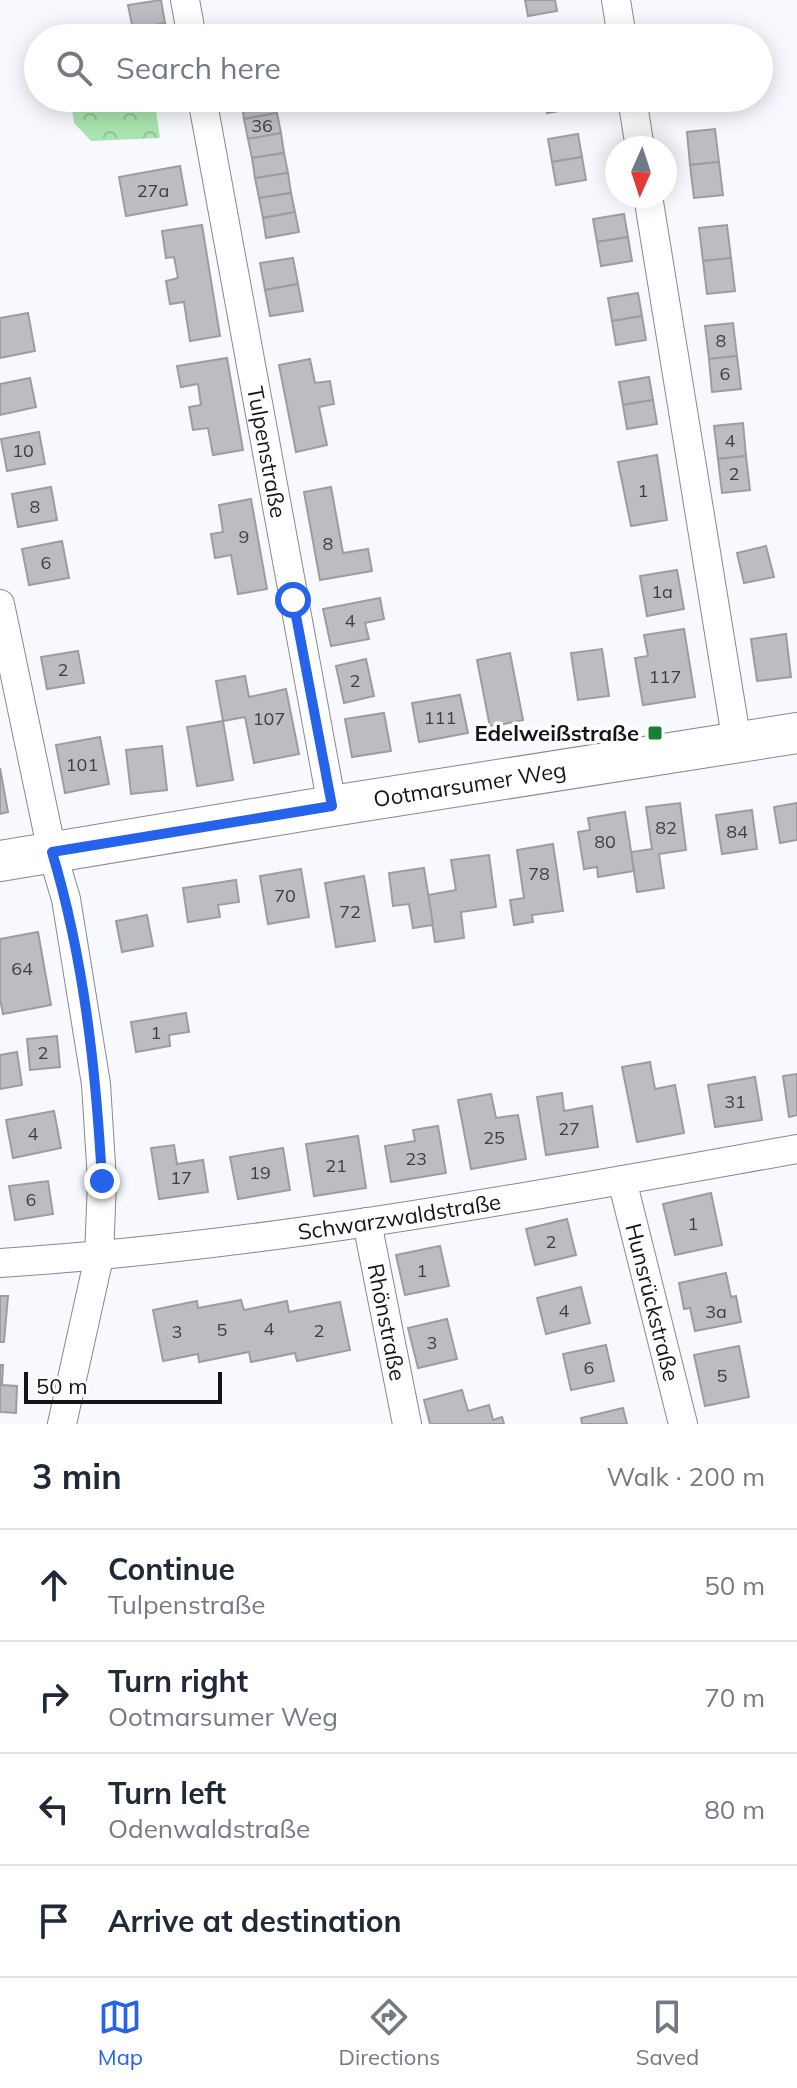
<!DOCTYPE html>
<meta charset="utf-8">
<style>
:root{--surface:#fff;--page:#f6f6f7;--text:#1f2937;--muted:#747a83;--line:#e0e1e3;--accent:#2563eb}
body{margin:0;font-family:Mulish,sans-serif;background:var(--page);color:var(--text)}
.compass{position:absolute;left:605px;top:136px;width:72px;height:72px;border-radius:50%;background:var(--surface);box-shadow:0 4px 20px #0003;rotate:183deg}
.scale{position:absolute;left:24px;bottom:20px;width:198px;box-sizing:border-box;padding-left:8px;border:4px solid #141517;border-top:0;font-size:22px;line-height:28px;white-space:nowrap;color:#141517;-webkit-text-stroke:6px #fff;paint-order:stroke}
.stop{position:absolute;width:24px;height:24px;margin:-18px;border:6px solid #2563eb;border-radius:50%;background:#fff}
.stop.end{background:#2563eb;border-color:#fff;box-shadow:0 2px 8px #0008}
.list{margin:0;padding:0;list-style:none}
h2{display:flex;justify-content:space-between;align-items:center;height:104px;margin:0;padding:0 32px;font-size:34px}
h2 small{font-size:26px;font-weight:400;color:var(--muted)}
.list li{display:grid;grid-template-columns:52px 1fr auto;gap:24px;align-items:center;box-sizing:border-box;height:112px;padding:0 32px;border-top:2px solid var(--line)}
.list b{display:block;font-size:30px;white-space:nowrap}
.list p{margin:0;font-size:26px;white-space:nowrap;color:var(--muted)}
.list em{font-size:26px;font-style:normal;color:var(--muted)}
.icon{flex:none;width:44px;height:44px;fill:none;stroke:currentColor;stroke-width:2;stroke-linecap:round;stroke-linejoin:round}
.map{position:relative;flex:none;width:797px;height:1424px;overflow:hidden}
.search{position:absolute;background:var(--surface);box-shadow:0 4px 20px #0003;left:24px;right:24px;top:24px;height:88px;display:flex;align-items:center;gap:20px;box-sizing:border-box;padding:0 28px;border-radius:44px;color:var(--muted);font-size:30px}
.sheet{height:552px;background:var(--surface)}
nav{display:flex;justify-content:space-around;align-items:center;box-sizing:border-box;height:112px;border-top:2px solid var(--line);background:var(--surface);font-size:22px;color:var(--muted)}
nav a{display:grid;justify-items:center;gap:4px}
nav .on{color:var(--accent)}
.map>svg:first-child{display:block}
</style>
<div class="map">
<svg width="797" height="1424" viewBox="0 0 797 1424">
<defs>
<pattern id="forest-crowns" width="20" height="18" patternUnits="userSpaceOnUse" patternTransform="scale(2)"><rect width="20" height="18" fill="#aae4b0"/><path d="M2 6a3 3 0 1 1 6 0M12 15a3 3 0 1 1 6 0" fill="none" stroke="#91c397"/></pattern>
</defs>
<rect width="100%" height="100%" fill="#f7f9fe"/>
<polygon fill="url(#forest-crowns)" points="89,98 154,98 160,138 91,141 74,123 71,102"/>
<g fill="#bcbdc2" stroke="#9b9da1" stroke-width="2">
<polygon points="161,0 165,23 133,30 128,5"/>
<polygon points="525,0 555,0 557,11 528,16"/>
<polygon points="165,23 168,38 134,38 133,30"/>
<polygon points="710,28 711,38 683,38 682,31"/>
<polygon points="274,98 277,113 244,119 241,99"/>
<polygon points="545,98 574,98 576,108 547,113"/>
<polygon points="277,113 281,133 248,139 244,119"/>
<polygon points="715,129 719,162 690,165 687,132"/>
<polygon points="281,133 284,153 252,158 248,139"/>
<polygon points="578,134 582,157 552,162 548,139"/>
<polygon points="284,153 288,173 255,178 252,158"/>
<polygon points="582,157 586,180 556,185 552,162"/>
<polygon points="719,162 723,195 694,198 690,165"/>
<polygon points="180,166 187,205 126,216 119,177"/>
<polygon points="288,173 291,193 259,198 255,178"/>
<polygon points="291,193 295,212 263,218 259,198"/>
<polygon points="295,212 299,232 266,238 263,218"/>
<polygon points="624,214 628,237 597,242 593,219"/>
<polygon points="202,225 220,336 190,341 184,302 170,304 166,281 178,278 174,257 166,258 162,231"/>
<polygon points="727,225 731,258 703,261 699,228"/>
<polygon points="628,237 632,261 601,266 597,242"/>
<polygon points="293,258 298,284 265,290 260,263"/>
<polygon points="731,258 735,291 707,294 703,261"/>
<polygon points="298,284 303,311 270,316 265,290"/>
<polygon points="638,293 642,316 612,321 608,298"/>
<polygon points="28,313 35,351 0,358 0,318"/>
<polygon points="642,316 646,340 616,345 612,321"/>
<polygon points="733,323 737,356 709,359 705,326"/>
<polygon points="737,356 741,389 712,392 709,359"/>
<polygon points="227,358 243,450 213,455 208,428 193,430 189,407 201,405 198,384 181,387 177,366"/>
<polygon points="310,359 315,383 330,381 334,404 319,407 327,445 296,452 279,365"/>
<polygon points="649,377 653,400 623,405 619,382"/>
<polygon points="30,378 36,407 0,415 0,384"/>
<polygon points="653,400 657,424 627,429 623,405"/>
<polygon points="743,423 746,456 718,459 714,426"/>
<polygon points="39,432 45,464 7,471 1,439"/>
<polygon points="657,455 667,520 631,526 618,462"/>
<polygon points="746,456 750,490 722,493 718,459"/>
<polygon points="51,487 57,520 18,527 12,494"/>
<polygon points="331,487 343,553 368,549 372,571 320,580 304,492"/>
<polygon points="251,499 267,589 238,594 231,555 215,558 211,534 223,532 219,505"/>
<polygon points="62,541 69,578 29,585 22,549"/>
<polygon points="766,546 774,577 744,583 737,553"/>
<polygon points="677,570 684,609 647,616 640,576"/>
<polygon points="380,598 384,619 365,623 369,639 331,646 323,609"/>
<polygon points="684,629 695,697 643,705 635,658 648,656 644,635"/>
<polygon points="786,634 791,677 757,681 751,639"/>
<polygon points="602,649 609,696 578,700 571,653"/>
<polygon points="78,651 84,683 47,689 41,657"/>
<polygon points="510,653 523,720 490,727 477,660"/>
<polygon points="366,659 374,696 344,703 336,666"/>
<polygon points="245,676 249,697 286,689 299,754 254,763 245,717 223,721 216,681"/>
<polygon points="460,695 468,733 419,742 412,703"/>
<polygon points="384,713 391,751 352,757 345,719"/>
<polygon points="223,721 233,780 197,786 187,727"/>
<polygon points="100,737 109,784 65,793 56,745"/>
<polygon points="162,746 167,790 131,794 126,750"/>
<polygon points="0,768 8,812 0,814"/>
<polygon points="680,803 686,850 659,854 664,888 637,892 631,852 652,849 646,807"/>
<polygon points="797,803 797,840 780,843 774,807"/>
<polygon points="752,810 757,849 722,854 716,815"/>
<polygon points="625,812 634,871 598,877 597,867 584,869 578,832 590,830 588,818"/>
<polygon points="553,844 563,911 532,915 533,922 514,925 510,900 524,898 517,850"/>
<polygon points="489,855 496,907 461,912 464,938 435,942 428,895 456,890 451,860"/>
<polygon points="424,868 433,925 413,928 409,904 393,906 389,873"/>
<polygon points="301,869 309,917 268,924 260,876"/>
<polygon points="364,876 375,941 336,947 325,883"/>
<polygon points="236,880 239,902 218,905 220,917 188,922 183,888"/>
<polygon points="147,915 153,946 122,952 116,921"/>
<polygon points="38,932 51,1005 3,1014 0,999 0,939"/>
<polygon points="186,1013 189,1032 169,1035 170,1046 136,1052 131,1022"/>
<polygon points="57,1036 60,1067 30,1070 27,1039"/>
<polygon points="17,1052 22,1085 0,1089 0,1055"/>
<polygon points="650,1062 655,1089 675,1085 684,1133 637,1142 622,1067"/>
<polygon points="797,1074 797,1115 789,1117 783,1076"/>
<polygon points="755,1077 762,1120 715,1127 708,1085"/>
<polygon points="562,1093 564,1111 592,1106 598,1147 546,1155 537,1097"/>
<polygon points="491,1094 496,1118 518,1115 526,1159 471,1169 458,1100"/>
<polygon points="54,1111 61,1148 13,1158 6,1120"/>
<polygon points="438,1126 446,1173 391,1182 385,1146 415,1141 413,1130"/>
<polygon points="358,1136 366,1188 314,1196 306,1144"/>
<polygon points="174,1145 177,1164 203,1160 208,1192 159,1199 151,1148"/>
<polygon points="283,1148 290,1190 238,1199 230,1157"/>
<polygon points="48,1181 53,1214 15,1220 9,1186"/>
<polygon points="711,1193 722,1245 675,1255 663,1204"/>
<polygon points="567,1219 576,1255 535,1265 526,1229"/>
<polygon points="440,1246 449,1286 405,1295 396,1255"/>
<polygon points="726,1273 731,1297 736,1296 741,1322 695,1331 690,1308 684,1309 679,1283"/>
<polygon points="581,1287 590,1323 546,1334 537,1298"/>
<polygon points="0,1296 8,1296 4,1342 0,1342"/>
<polygon points="241,1300 244,1310 287,1301 289,1312 340,1302 350,1350 297,1361 295,1353 251,1362 249,1352 199,1362 198,1354 163,1361 153,1310 197,1301 198,1308"/>
<polygon points="447,1319 457,1359 418,1368 408,1328"/>
<polygon points="606,1345 614,1381 571,1390 563,1354"/>
<polygon points="739,1346 749,1397 705,1406 694,1355"/>
<polygon points="0,1365 3,1365 2,1385 17,1386 16,1413 0,1412"/>
<polygon points="462,1390 468,1411 489,1405 493,1420 502,1417 504,1424 430,1424 424,1400"/>
<polygon points="623,1408 627,1424 582,1424 581,1418"/>
</g>
<g fill="none" stroke-linecap="round" stroke-linejoin="round">
<g stroke="#87898e" stroke-width="30">
<g id="street">
<polyline points="185,0 192,38"/>
<polyline points="616,0 622,38"/>
<path id="s1" d="M202,98L332,806"/>
<polyline points="632,98 640,148"/>
<polyline points="648,196 737,743"/>
<polyline points="0,604 52,852 66,899 96,1084 102,1181 99,1257 62,1424"/>
<path id="s2" d="M622,1180L683,1424"/>
<path id="s3" d="M367,1222L407,1424"/>
<path id="s4" d="M0,1263C268,1246 533,1196 797,1149"/>
</g>
</g>
<g stroke="#87898e" stroke-width="42">
<g id="secondary">
<path id="s5" d="M0,861L332,806L797,733"/>
</g>
</g>
<use href="#street" stroke="#fff" stroke-width="28"/>
<use href="#secondary" stroke="#fff" stroke-width="40"/>
</g>
<g fill="none" stroke-linecap="round" stroke-linejoin="round">
<path stroke="#2563eb" stroke-width="10" d="M102,1181C96,1070 84,959 52,852L332,806L293,600"/>
</g>
<rect fill="#177e32" stroke="#fff" stroke-width="3" x="647" y="725" width="16" height="16" rx="4"/>
<g text-anchor="middle" stroke-width="7" stroke-linejoin="round" paint-order="stroke">
<g font-size="18" fill="#3e3f42">
<text x="262" y="132">36</text>
<text x="153" y="197">27a</text>
<text x="721" y="347">8</text>
<text x="725" y="380">6</text>
<text x="730" y="447">4</text>
<text x="23" y="457">10</text>
<text x="734" y="480">2</text>
<text x="643" y="497">1</text>
<text x="35" y="513">8</text>
<text x="244" y="543">9</text>
<text x="328" y="550">8</text>
<text x="46" y="569">6</text>
<text x="662" y="598">1a</text>
<text x="350" y="627">4</text>
<text x="63" y="676">2</text>
<text x="665" y="683">117</text>
<text x="355" y="687">2</text>
<text x="440" y="724">111</text>
<text x="269" y="725">107</text>
<text x="82" y="771">101</text>
<text x="666" y="834">82</text>
<text x="737" y="838">84</text>
<text x="605" y="848">80</text>
<text x="539" y="880">78</text>
<text x="285" y="902">70</text>
<text x="350" y="918">72</text>
<text x="22" y="975">64</text>
<text x="156" y="1039">1</text>
<text x="43" y="1059">2</text>
<text x="735" y="1108">31</text>
<text x="569" y="1135">27</text>
<text x="33" y="1140">4</text>
<text x="494" y="1144">25</text>
<text x="416" y="1165">23</text>
<text x="336" y="1172">21</text>
<text x="260" y="1179">19</text>
<text x="181" y="1184">17</text>
<text x="31" y="1206">6</text>
<text x="693" y="1230">1</text>
<text x="551" y="1248">2</text>
<text x="422" y="1277">1</text>
<text x="564" y="1317">4</text>
<text x="716" y="1318">3a</text>
<text x="269" y="1335">4</text>
<text x="222" y="1336">5</text>
<text x="319" y="1337">2</text>
<text x="177" y="1338">3</text>
<text x="432" y="1349">3</text>
<text x="589" y="1374">6</text>
<text x="722" y="1382">5</text>
</g>
<g font-size="22" fill="#141517" stroke="#fff">
<text dy="8" stroke="none"><textPath href="#s1" startOffset="360">Tulpenstraße</textPath></text>
<text dy="8" stroke="none"><textPath href="#s5" startOffset="476">Ootmarsumer Weg</textPath></text>
<text dy="8" stroke="none"><textPath href="#s4" startOffset="402">Schwarzwaldstraße</textPath></text>
<text dy="8" stroke="none"><textPath href="#s2" startOffset="126">Hunsrückstraße</textPath></text>
<text dy="8" stroke="none"><textPath href="#s3" startOffset="102">Rhönstraße</textPath></text>
</g>
<g font-size="22" font-weight="bold" fill="#141517" stroke="#fff" text-anchor="end">
<text x="639" y="741">Edelweißstraße</text>
</g>
</g>
</svg>
<svg class="compass" viewBox="-18 -18 36 36"><path d="M0-13l5 13h-10z" fill="#e53935"/><path d="M0 13l5-13h-10z" fill="#747a83"/></svg>
<div class="scale">50 m</div>
<div class="stop" style="left:293px;top:600px"></div>
<div class="stop end" style="left:102px;top:1181px"></div>
<div class="search"><svg class="icon" aria-label="search" viewBox="0 0 24 24"><circle cx="10" cy="10" r="6"/><path d="M15 15l6 6"/></svg>Search here</div>
</div>
<section class="sheet">
<h2>3 min<small>Walk · 200 m</small></h2>
<ul class="list">
<li><svg class="icon" aria-label="ahead" viewBox="0 0 24 24"><path d="M12 20V5M6 11l6-6 6 6"/></svg><div><b>Continue</b><p>Tulpenstraße</p></div><em>50 m</em></li>
<li><svg class="icon" aria-label="right" viewBox="0 0 24 24"><path d="M7 20v-9h11M14 6l5 5-5 5"/></svg><div><b>Turn right</b><p>Ootmarsumer Weg</p></div><em>70 m</em></li>
<li><svg class="icon" aria-label="left" viewBox="0 0 24 24"><path d="M17 20v-9H6M10 6l-5 5 5 5"/></svg><div><b>Turn left</b><p>Odenwaldstraße</p></div><em>80 m</em></li>
<li><svg class="icon" aria-label="arrive" viewBox="0 0 24 24"><path d="M6 21V4h12l-3 4 3 4H6"/></svg><div><b>Arrive at destination</b></div></li>
</ul>
</section>
<nav>
<a class="on"><svg class="icon" aria-label="map" viewBox="0 0 24 24"><path d="M3 6l6-2 6 2 6-2v14l-6 2-6-2-6 2zM9 4v14M15 6v14"/></svg>Map</a>
<a><svg class="icon" aria-label="directions" viewBox="0 0 24 24"><path d="M12 3l9 9-9 9-9-9zM9 14v-3h6M13 9l2 2-2 2"/></svg>Directions</a>
<a><svg class="icon" aria-label="saved" viewBox="0 0 24 24"><path d="M7 4h10v16l-5-4-5 4z"/></svg>Saved</a>
</nav>
